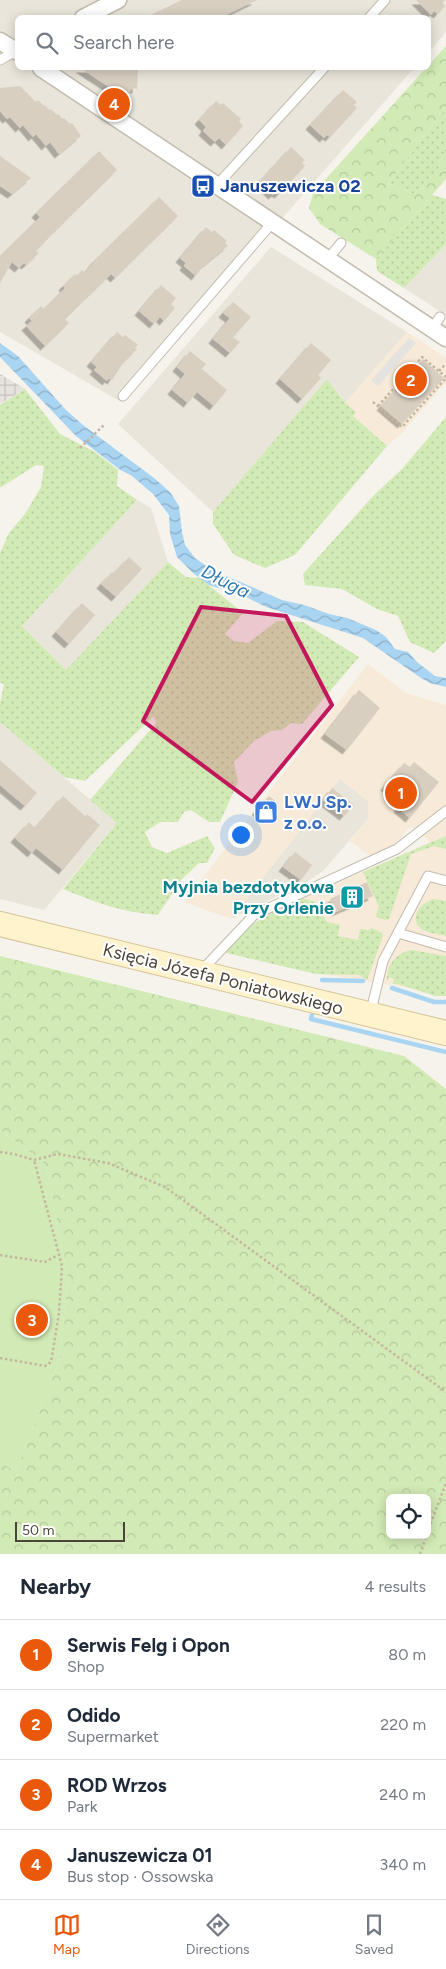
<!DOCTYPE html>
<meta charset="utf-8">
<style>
:root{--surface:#fff;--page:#f2f2f3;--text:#1f2937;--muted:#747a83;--line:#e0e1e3;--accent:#ea580c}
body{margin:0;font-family:Figtree,sans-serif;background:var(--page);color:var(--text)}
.controls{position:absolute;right:15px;bottom:15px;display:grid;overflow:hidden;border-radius:8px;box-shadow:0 2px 12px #0003}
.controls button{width:45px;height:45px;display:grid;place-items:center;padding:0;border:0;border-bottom:1px solid var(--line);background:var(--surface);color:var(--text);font:25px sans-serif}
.scale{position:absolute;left:15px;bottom:12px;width:110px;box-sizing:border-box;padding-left:5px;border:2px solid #4b4439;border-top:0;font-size:14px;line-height:18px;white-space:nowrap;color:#4b4439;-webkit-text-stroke:4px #fff;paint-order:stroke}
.you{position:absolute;left:240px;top:834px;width:18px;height:18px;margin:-12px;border:4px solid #fff;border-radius:50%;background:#1a73e8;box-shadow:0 0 0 8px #1a73e833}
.badge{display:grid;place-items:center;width:32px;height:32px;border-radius:50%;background:var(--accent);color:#fff;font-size:16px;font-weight:700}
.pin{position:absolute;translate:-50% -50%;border:2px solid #fff;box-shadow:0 1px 5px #0006}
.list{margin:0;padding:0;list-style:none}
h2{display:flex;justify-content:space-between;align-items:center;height:65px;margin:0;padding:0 20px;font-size:21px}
h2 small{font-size:16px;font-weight:400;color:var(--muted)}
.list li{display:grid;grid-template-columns:32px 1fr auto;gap:15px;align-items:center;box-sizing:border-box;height:70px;padding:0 20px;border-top:1px solid var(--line)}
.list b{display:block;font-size:19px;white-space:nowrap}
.list p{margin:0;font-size:16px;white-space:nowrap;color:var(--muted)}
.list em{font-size:16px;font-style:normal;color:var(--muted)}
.icon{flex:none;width:28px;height:28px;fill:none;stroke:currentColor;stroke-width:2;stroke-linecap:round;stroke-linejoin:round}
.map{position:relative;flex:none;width:446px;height:1554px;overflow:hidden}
.search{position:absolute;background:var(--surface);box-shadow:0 2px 12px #0003;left:15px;right:15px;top:15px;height:55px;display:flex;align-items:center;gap:12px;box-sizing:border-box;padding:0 18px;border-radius:8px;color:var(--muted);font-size:19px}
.sheet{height:345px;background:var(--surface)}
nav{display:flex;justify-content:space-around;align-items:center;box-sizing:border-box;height:70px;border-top:1px solid var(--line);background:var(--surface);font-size:14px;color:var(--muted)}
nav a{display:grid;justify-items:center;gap:2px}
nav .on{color:var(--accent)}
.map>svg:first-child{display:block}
</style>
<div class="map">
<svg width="446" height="1554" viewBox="0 0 446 1554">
<defs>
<pattern id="industrial-grid" width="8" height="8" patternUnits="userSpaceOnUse" patternTransform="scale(1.25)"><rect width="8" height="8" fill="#e6e2dd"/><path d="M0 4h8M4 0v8" fill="none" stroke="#c7c3be"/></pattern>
<pattern id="grass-dots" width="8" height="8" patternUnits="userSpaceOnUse" patternTransform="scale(1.25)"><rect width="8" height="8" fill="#d2eab5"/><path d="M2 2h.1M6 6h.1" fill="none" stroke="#b6ca9c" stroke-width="1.8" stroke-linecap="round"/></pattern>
<pattern id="forest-crowns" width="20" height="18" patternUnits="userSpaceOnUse" patternTransform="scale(1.25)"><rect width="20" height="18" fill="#d2eab5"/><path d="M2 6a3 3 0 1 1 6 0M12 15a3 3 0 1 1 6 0" fill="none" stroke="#b6ca9c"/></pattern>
<pattern id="water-waves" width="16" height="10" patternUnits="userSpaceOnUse" patternTransform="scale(1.25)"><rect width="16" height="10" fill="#a9d4f2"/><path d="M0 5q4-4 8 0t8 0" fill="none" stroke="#8caec5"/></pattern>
<filter id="shadow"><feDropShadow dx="-4.5" dy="4.5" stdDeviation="0" flood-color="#0004"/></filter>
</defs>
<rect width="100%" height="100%" fill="#f6f3ec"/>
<g fill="#eae5da">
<polygon points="0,0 446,0 446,32 429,52 428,18 18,18 18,68 414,68 121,402 0,332"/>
<polygon points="446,244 446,315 404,288"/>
<polygon points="271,247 407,332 345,403 327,380 213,512 118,424"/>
<polygon points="137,500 151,508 168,562 66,670 22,626"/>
<polygon points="0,722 117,823 44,910 0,899"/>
<polygon points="339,778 368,801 368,819 323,871 308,881 231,919"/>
</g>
<g fill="#f7ead8">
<polygon points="407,332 446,358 446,385 444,384 402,433 387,446 353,416 345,403"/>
<polygon points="368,664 406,693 446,705 446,994 303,971 306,897 430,842 410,826 393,847 370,856 350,841 368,819 368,801 340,779 231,919 184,902"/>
</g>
<polygon fill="url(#industrial-grid)" points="0,374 25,389 0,404"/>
<g fill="url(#grass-dots)">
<polygon points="446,108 446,147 438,170 414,194 388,183"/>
<polygon points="432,195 446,199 446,244 404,288 377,271 376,259"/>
<polygon points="327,379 345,403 356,412 353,416 387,446 295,555 265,568 234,555 213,524 213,512"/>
<path d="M25,389L60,434L95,452L118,470L117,486L137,500L22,626L66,670L168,562L186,577L200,578L243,613L225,634L234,641L248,643L277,621L303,622L359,657L302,724L291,723L282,730L271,731L254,741L234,762L238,782L220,822H209L191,810L184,812L178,822H160L145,832L152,847L167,853L207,836L215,848L207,863H199L182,879L158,915C121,912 97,903 63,889L117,823L90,800L156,723L154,716L85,781L64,777L0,722V703L4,684L0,683V553L9,533L25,514L41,487L44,466L36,465L0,488V405Z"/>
<polygon points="446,417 446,641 434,653 410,642 398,616 377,609 342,589 305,585 303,574 374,495 402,469"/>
<polygon points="446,836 446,849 434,846 411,854 389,919 385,920 377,917 376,914 379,907 363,872"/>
<path d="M302,898L315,902L327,922L340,925L338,936L358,940L360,929L368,930L372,928L382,933L383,936L367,980L359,975L316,974L222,952C238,928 277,910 302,898Z"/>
<path d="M435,899L446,901V936C439,934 429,933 423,930C407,919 421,901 435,899Z"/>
<path d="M412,950L446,956V996H435L398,984H393L394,979L389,977L387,983C386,966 395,953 412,950Z"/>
</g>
<g fill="url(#forest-crowns)" fill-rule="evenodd">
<polygon points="446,46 446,108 388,183 414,194 438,170 446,147 446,179 376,259 320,224 309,208 313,193 426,68 428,68 429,65"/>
<path d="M0,956L404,1056L446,1089V1554H0V1462L16,1471L59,1361L68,1279L46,1165L0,1130ZM390,1498H427V1535H390Z"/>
</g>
<polygon fill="#d2eab5" points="0,1130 46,1165 68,1279 59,1361 16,1471 0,1462"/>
<polygon fill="#e5e3e0" points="409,338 416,343 378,386 371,380"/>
<polygon fill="url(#water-waves)" points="0,343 18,356 66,410 83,425 154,478 170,492 179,506 182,532 185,545 195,558 212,570 282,600 304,605 329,614 347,618 376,630 386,637 395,649 408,652 417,662 435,676 446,678 446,687 430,683 421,678 363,638 266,607 248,598 209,585 193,573 177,557 170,534 169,515 153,494 132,476 119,469 76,436 0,357"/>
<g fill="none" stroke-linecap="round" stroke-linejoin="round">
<g stroke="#a9d4f2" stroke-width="4.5">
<polyline points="322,980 363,981"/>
<polyline points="392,988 434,1002 446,1002"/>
<polyline points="312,1015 311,1019 446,1052"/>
</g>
</g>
<g fill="#d8cfc1" filter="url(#shadow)">
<polygon points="182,0 257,0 220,18 144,18"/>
<polygon points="416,0 445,0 442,3 445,6 438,14 434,11 431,15"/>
<polygon points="80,68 138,68 137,89 132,88 126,98"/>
<polygon points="20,86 36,102 38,100 44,106 45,105 49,110 51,109 57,115 59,114 62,119 64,118 70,124 72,123 81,136 59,154 50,142 46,146 36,134 33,137 23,125 20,128 10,117 7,119 0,111 0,88"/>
<polygon points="343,90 357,102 354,105 357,108 330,137 327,135 324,138 310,125"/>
<polygon points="216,101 221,105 223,103 241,119 239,121 243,126 226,145 219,138 215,142 203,131 206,127 199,120"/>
<polygon points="291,147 305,160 302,163 305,166 279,194 276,192 273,195 259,182"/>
<polygon points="99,151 117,170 55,231 36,251 39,253 26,265 24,263 19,268 12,262 0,283 0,256 40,217 36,213"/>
<polygon points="0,156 31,178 12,194 0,186"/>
<polygon points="159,197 178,216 115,278 111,274 65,319 69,323 45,346 26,326 32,321 29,318 41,306 44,309 65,288 63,286 75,274 77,276 82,270 85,273 96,259"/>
<polygon points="206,227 212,232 214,230 227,241 225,243 228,246 203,266 196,276 184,266 186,263 180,258"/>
<polygon points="161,285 176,298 171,304 175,308 164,321 160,317 154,324 139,311"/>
<polygon points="233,302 251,317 233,337 240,342 230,353 213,339 230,318 223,313"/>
<polygon points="117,332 123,337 125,335 138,345 135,348 137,349 123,363 112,380 109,378 107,381 94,370 97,367 91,362"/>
<polygon points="311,343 331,360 318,375 321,378 302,399 280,379"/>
<polygon points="190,351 206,364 202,369 227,390 214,406 197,392 188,403 172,390 185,374 177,367"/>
<polygon points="423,359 444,378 402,424 381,406"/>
<polygon points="129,557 142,569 116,597 101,584 112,572 113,574"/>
<polygon points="82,603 95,615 69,644 56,632"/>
<polygon points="359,690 380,708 347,750 325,734"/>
<polygon points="0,760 37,793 25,806 0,785"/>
<polygon points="414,762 439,782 410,818 398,808 403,801 385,786 404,763 410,767"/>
<polygon points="332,788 354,805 344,816 323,800"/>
<polygon points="63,796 85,816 87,814 100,825 63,870 36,848 32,853 15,838 29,822 35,828"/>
<polygon points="269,796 278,803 266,818 256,811"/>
<polygon points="295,852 312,865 301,880 283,867"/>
<polygon points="367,882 373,896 336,912 330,899"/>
</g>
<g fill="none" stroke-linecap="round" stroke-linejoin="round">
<g stroke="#c2bbae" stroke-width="11">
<g id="lane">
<polyline points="369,18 385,0"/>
<polyline points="0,60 16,51"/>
<polyline points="216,186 324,68"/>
<polyline points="327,260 341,243"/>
<polyline points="432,329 440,317"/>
<polyline points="123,396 272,223"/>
<polyline points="398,933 446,947"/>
<polyline points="202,970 254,915 397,849 446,811"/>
<polyline points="370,1015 383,961 428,876 446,881"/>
</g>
</g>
<g stroke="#c2bbae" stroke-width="19">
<g id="street">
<polyline points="83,18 118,0"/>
<polyline points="0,41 18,52"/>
<polyline points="41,68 446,338"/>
</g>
</g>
<g stroke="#d6c79b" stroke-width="26">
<polyline id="secondary" points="0,924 446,1033"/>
</g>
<g stroke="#c4b79f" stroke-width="2.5" stroke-dasharray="2.5 2.5" stroke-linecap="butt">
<polyline points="439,371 446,364"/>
<polyline points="373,402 402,427 446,378"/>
<polyline points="378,406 422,357 446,377"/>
<polyline points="80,448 104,425"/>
<polyline points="0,1152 14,1154 34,1160 58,1154 108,1163 165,1187 446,1392"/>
<polyline points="0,1255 45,1262 58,1255"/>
<polyline points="0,1358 45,1366 51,1362 59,1313 62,1266 34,1160"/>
<polyline points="427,1533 446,1483"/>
<polyline points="420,1554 427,1535"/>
</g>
<use href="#lane" stroke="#fff" stroke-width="9"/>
<use href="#street" stroke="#fff" stroke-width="16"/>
<use href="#secondary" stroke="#fff3cd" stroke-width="24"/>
</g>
<path fill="#c2185b" fill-opacity="0.2" stroke="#c2185b" stroke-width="4" stroke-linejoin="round" d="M201,607L286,616L332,705L252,802L143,721Z"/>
<defs>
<g id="bus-square" transform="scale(1.25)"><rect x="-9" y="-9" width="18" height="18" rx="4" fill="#1a4fb4" stroke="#fff"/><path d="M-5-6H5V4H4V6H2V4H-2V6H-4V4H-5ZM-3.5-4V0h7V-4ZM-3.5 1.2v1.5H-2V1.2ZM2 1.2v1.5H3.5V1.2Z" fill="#fff"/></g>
<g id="shop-square" transform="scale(1.25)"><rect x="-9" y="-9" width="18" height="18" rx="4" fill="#3f7fe0" stroke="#fff"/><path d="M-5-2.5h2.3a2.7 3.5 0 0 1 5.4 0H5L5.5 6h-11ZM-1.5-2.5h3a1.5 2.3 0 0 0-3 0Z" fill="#fff"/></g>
<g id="building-square" transform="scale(1.25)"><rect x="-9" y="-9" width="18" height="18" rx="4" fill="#0f9aa8" stroke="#fff"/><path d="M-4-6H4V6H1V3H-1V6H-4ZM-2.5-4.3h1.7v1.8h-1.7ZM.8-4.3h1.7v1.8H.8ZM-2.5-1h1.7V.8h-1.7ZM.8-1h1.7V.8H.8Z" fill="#fff"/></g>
</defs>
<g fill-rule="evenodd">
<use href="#bus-square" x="203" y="186"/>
<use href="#shop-square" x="266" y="812"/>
<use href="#building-square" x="352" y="897"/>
</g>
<g text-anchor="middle" stroke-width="4" stroke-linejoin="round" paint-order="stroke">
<g font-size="18" font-weight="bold" fill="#164399" stroke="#fff" text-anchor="start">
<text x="220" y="192">Januszewicza 02</text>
</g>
<g font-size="18" font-weight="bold" fill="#366cbe" stroke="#fff" text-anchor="start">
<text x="284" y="808">LWJ Sp.<tspan x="284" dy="21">z o.o.</tspan></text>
</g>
<g font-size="18" font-weight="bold" fill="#0d838f" stroke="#fff" text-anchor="end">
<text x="334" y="893">Myjnia bezdotykowa<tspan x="334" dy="21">Przy Orlenie</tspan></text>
</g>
<g font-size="18" fill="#4b4439" stroke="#fff">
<text transform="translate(223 979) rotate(14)" y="6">Księcia Józefa Poniatowskiego</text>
</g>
<g font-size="19" font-style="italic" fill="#2e7ab2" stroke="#fff">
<text transform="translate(226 581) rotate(27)" y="7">Długa</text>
</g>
</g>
</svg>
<div class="controls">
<button><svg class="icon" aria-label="locate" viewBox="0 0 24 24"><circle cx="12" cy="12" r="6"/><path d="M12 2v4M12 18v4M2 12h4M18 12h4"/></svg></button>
</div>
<div class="scale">50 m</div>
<div class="you"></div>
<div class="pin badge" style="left:401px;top:793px">1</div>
<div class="pin badge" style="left:411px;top:380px">2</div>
<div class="pin badge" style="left:32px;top:1320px">3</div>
<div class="pin badge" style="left:114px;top:104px">4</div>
<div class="search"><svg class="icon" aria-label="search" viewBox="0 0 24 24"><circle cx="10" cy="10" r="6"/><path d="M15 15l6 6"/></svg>Search here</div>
</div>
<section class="sheet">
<h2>Nearby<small>4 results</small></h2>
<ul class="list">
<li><span class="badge">1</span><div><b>Serwis Felg i Opon</b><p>Shop</p></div><em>80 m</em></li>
<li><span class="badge">2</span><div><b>Odido</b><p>Supermarket</p></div><em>220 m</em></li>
<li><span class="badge">3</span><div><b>ROD Wrzos</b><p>Park</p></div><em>240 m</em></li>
<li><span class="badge">4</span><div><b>Januszewicza 01</b><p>Bus stop · Ossowska</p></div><em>340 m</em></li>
</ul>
</section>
<nav>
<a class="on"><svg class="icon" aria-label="map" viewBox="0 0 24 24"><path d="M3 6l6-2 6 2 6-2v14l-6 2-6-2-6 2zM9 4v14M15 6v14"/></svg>Map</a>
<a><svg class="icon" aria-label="directions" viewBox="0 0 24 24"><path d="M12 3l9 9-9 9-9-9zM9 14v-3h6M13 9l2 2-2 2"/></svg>Directions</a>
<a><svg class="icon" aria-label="saved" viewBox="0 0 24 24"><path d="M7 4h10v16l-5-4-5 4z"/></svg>Saved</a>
</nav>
